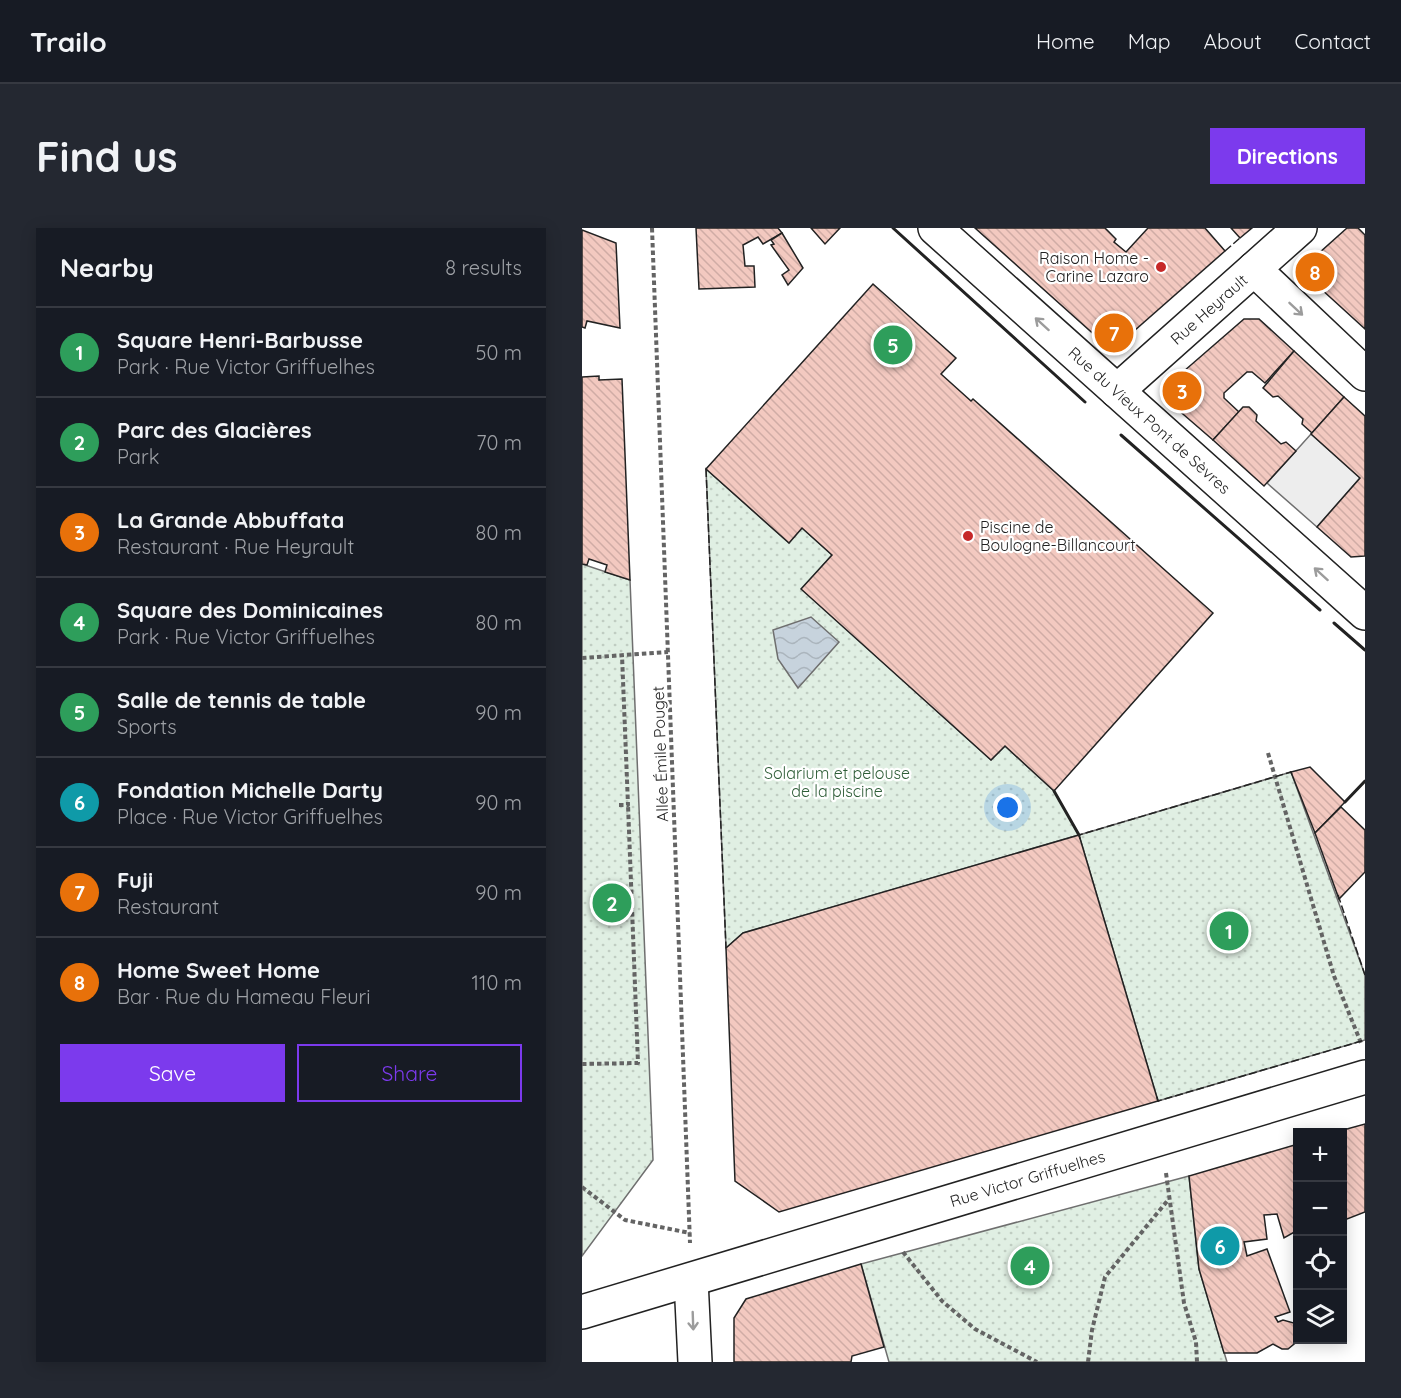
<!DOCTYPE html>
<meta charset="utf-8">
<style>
:root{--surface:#171b24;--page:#242831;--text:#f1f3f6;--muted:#9ea1a6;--line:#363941;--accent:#7c3aed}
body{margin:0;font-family:Quicksand,sans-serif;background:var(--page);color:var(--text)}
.controls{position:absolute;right:18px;bottom:18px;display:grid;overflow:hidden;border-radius:0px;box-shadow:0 3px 15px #0003}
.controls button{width:54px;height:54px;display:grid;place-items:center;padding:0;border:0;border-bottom:2px solid var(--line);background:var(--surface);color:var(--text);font:30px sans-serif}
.you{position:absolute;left:426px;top:580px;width:21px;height:21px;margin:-15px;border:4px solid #fff;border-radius:50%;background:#1a73e8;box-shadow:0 0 0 9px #1a73e833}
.badge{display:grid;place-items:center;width:39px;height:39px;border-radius:50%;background:var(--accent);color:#fff;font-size:20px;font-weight:700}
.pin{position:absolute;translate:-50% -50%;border:3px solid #fff;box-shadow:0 2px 6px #0006}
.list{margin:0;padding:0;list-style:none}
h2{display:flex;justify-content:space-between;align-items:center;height:78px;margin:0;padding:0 24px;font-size:26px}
h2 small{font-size:20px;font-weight:400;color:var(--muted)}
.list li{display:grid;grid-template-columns:39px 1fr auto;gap:18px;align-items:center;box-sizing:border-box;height:90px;padding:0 24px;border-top:2px solid var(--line)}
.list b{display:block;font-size:22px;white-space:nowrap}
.list p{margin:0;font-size:20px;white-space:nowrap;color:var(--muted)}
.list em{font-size:20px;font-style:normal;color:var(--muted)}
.actions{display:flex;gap:12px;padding:18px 24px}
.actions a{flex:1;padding:14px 0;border:2px solid var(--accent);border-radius:0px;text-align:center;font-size:21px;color:var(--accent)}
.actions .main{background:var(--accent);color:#fff}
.icon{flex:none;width:33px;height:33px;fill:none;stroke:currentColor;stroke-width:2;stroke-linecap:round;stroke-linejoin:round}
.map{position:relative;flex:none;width:783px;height:1134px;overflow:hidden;border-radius:0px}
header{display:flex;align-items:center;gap:36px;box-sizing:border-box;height:84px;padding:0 30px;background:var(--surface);border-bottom:2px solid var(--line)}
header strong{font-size:28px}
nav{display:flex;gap:33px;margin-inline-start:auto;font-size:21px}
.intro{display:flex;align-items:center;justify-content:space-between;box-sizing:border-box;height:144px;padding:0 36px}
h1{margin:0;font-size:42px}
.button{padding:15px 27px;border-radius:0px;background:var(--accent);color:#fff;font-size:21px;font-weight:700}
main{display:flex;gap:36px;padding:0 36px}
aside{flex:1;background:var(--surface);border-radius:0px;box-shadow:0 3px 15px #0003}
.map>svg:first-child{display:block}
</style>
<header>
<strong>Trailo</strong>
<nav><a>Home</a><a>Map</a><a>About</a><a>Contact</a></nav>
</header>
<div class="intro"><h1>Find us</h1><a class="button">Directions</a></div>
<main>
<aside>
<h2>Nearby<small>8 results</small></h2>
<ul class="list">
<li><span class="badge" style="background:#2e9e5b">1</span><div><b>Square Henri-Barbusse</b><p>Park · Rue Victor Griffuelhes</p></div><em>50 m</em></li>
<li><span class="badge" style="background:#2e9e5b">2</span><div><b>Parc des Glacières</b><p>Park</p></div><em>70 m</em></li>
<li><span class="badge" style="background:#e8710a">3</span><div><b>La Grande Abbuffata</b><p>Restaurant · Rue Heyrault</p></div><em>80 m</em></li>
<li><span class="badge" style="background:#2e9e5b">4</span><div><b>Square des Dominicaines</b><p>Park · Rue Victor Griffuelhes</p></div><em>80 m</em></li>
<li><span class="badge" style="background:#2e9e5b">5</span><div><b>Salle de tennis de table</b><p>Sports</p></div><em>90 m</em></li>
<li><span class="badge" style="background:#0f9aa8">6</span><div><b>Fondation Michelle Darty</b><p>Place · Rue Victor Griffuelhes</p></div><em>90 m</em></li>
<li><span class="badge" style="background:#e8710a">7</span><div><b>Fuji</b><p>Restaurant</p></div><em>90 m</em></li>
<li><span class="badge" style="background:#e8710a">8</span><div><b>Home Sweet Home</b><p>Bar · Rue du Hameau Fleuri</p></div><em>110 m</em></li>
</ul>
<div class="actions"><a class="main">Save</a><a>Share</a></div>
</aside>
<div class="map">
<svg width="783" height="1134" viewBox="0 0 783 1134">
<defs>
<pattern id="grass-dots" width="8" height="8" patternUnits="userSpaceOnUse" patternTransform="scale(1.5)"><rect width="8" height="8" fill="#e0efe3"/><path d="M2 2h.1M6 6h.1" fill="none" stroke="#c0cdc2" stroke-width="1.8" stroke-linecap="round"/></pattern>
<pattern id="water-waves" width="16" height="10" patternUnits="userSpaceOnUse" patternTransform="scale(1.5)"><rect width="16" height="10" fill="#c7d3dd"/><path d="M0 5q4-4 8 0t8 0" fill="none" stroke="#abb5bd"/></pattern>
<pattern id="building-back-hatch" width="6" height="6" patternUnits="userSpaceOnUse" patternTransform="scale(1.5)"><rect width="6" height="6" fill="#f3c9c0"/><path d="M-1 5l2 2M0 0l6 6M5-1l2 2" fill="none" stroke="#d0aca5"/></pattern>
</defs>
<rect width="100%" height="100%" fill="#fff"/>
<g fill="url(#grass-dots)" stroke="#6f6f6f" stroke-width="1.5">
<polygon points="124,241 207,315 220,300 250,327 220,361 409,532 423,518 472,563 497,607 709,544 783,747 783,812 576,873 497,607 161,705 144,720"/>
<polygon points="0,336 48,352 71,932 0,1028"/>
<polygon points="607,948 617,1041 645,1134 307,1134 279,1036"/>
</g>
<polygon fill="#ededed" stroke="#6f6f6f" stroke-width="1.5" points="729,206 778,250 735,299 685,255"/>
<polygon fill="url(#water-waves)" stroke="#6f6f6f" stroke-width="1.5" points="229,389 257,414 216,460 196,431 191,402"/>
<g fill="url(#building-back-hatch)" stroke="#222" stroke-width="1.5">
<polygon points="114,0 196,0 200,5 181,16 176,9 161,17 163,38 172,38 173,59 117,61"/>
<polygon points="229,0 258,0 243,16"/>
<polygon points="393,0 523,0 534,11 532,14 544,24 566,0 623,0 643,23 544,110 516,110"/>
<polygon points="649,0 670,0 658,10"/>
<polygon points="765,0 776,0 783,7 783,101 727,50 727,34"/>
<polygon points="0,2 34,15 38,100 5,93 3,100 0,99"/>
<polygon points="200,5 221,40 206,57 200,47 207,42 189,17 192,16 189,12"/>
<polygon points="291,56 374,130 359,146 389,173 391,171 631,385 472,563 423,518 409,532 219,361 250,327 220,300 207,315 124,241"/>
<polygon points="662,91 677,91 712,123 683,155 670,144 665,144 642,165 642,170 657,184 631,212 587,174 587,156"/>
<polygon points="712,123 762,169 730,205 720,196 721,191 696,168 691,169 681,160"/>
<polygon points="17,148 17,152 40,151 48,352 23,344 25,337 7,331 5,337 0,336 0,149"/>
<polygon points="762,169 783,188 783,328 769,329 735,299 778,250 729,206"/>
<polygon points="661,179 667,179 675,187 674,193 699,216 704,214 714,223 682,258 631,212"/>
<polygon points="728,539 763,574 733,605 709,544"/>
<polygon points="759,579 783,602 783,644 757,671 733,605"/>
<polygon points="497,607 576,873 197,984 153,953 144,720 161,705"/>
<polygon points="783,896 783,984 760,993 760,904 754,904"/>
<polygon points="716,916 716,1002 702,1010 695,986 682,987 685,1011 662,1014 665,1028 685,1021 708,1084 693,1089 696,1094 701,1092 712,1095 717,1112 706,1121 700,1121 691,1116 675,1125 642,1125 617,1041 607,948"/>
<polygon points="279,1036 302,1119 270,1128 269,1134 152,1134 152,1090 164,1071"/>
</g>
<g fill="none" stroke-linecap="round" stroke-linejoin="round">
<g stroke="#222" stroke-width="36">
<g id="minor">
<path id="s1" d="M353,0L783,385"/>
<polyline points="672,41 783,146"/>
<path id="s2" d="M535,163L718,0"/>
<polyline points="109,1052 113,1134"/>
<path id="s3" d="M0,1084L783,849"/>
</g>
</g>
<g stroke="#646464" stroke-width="4" stroke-dasharray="4.5 3" stroke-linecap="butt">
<polyline points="70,0 108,1015"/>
<polyline points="0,430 86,424"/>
<polyline points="686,525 752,748 779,815"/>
<polyline points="37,577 46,577 40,427"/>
<polyline points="0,836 56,835 46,577"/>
<polyline points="584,945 602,1075 614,1114 615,1134"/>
<polyline points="0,959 43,992 108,1005"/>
<polyline points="321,1024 360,1073 393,1101 455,1134"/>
<polyline points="506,1134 510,1102 523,1049 586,972"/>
</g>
<use href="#minor" stroke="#fff" stroke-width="33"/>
<g stroke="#222" stroke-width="1.5" stroke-dasharray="8 3" stroke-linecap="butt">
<polyline points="643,23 658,10"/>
<polyline points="124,241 144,720"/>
<polyline points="498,611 497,607 709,544 710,547"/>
<polyline points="756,667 783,747"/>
<polyline points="575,869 576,873 783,812"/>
</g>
<g stroke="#222" stroke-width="3">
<polyline points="311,0 503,174"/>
<polyline points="539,207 738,382"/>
<polyline points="752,395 783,422"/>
<polyline points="472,563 497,607"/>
<polyline points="763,574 783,553"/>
</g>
</g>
<defs><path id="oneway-shaft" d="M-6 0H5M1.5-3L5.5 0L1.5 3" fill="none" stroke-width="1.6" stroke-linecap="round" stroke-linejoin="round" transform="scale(1.5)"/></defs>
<g stroke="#9c9c9c">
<use href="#oneway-shaft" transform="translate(714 81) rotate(43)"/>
<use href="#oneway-shaft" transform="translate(460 96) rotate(-138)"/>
<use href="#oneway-shaft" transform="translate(739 346) rotate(-138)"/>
<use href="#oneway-shaft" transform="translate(111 1093) rotate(88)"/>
</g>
<g fill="#c62828" stroke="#fff" stroke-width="2">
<circle cx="579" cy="39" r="6"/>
<circle cx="386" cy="308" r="6"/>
</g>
<g text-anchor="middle" stroke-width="4.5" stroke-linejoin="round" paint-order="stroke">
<g font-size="16" fill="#222" stroke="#fff" text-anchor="end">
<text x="567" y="36">Raison Home -<tspan x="567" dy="18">Carine Lazaro</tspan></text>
<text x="398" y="305" text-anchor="start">Piscine de<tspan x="398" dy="18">Boulogne-Billancourt</tspan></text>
</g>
<g font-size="16" fill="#222" stroke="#fff">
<text dy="6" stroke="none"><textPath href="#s2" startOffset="123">Rue Heyrault</textPath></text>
<text dy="6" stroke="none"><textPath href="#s1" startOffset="288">Rue du Vieux Pont de Sèvres</textPath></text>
<text transform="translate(78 526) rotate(-92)" y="6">Allée Émile Pouget</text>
<text dy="6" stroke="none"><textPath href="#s3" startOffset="465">Rue Victor Griffuelhes</textPath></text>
</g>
<g font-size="16" fill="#2f5e38" stroke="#fff">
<text x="255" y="551">Solarium et pelouse<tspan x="255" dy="18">de la piscine</tspan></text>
</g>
</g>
</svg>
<div class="controls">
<button>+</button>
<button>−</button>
<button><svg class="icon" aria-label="locate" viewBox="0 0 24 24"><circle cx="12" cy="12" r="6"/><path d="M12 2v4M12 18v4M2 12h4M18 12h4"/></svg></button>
<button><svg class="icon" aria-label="layers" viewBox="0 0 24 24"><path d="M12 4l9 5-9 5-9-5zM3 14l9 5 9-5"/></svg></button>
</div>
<div class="you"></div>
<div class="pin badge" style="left:647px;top:703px;background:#2e9e5b">1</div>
<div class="pin badge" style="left:30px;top:675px;background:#2e9e5b">2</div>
<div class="pin badge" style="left:600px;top:163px;background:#e8710a">3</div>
<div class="pin badge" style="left:448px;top:1038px;background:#2e9e5b">4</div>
<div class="pin badge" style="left:311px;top:117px;background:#2e9e5b">5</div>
<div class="pin badge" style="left:638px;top:1018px;background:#0f9aa8">6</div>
<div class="pin badge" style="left:532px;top:105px;background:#e8710a">7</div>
<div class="pin badge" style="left:733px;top:44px;background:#e8710a">8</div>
</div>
</main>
